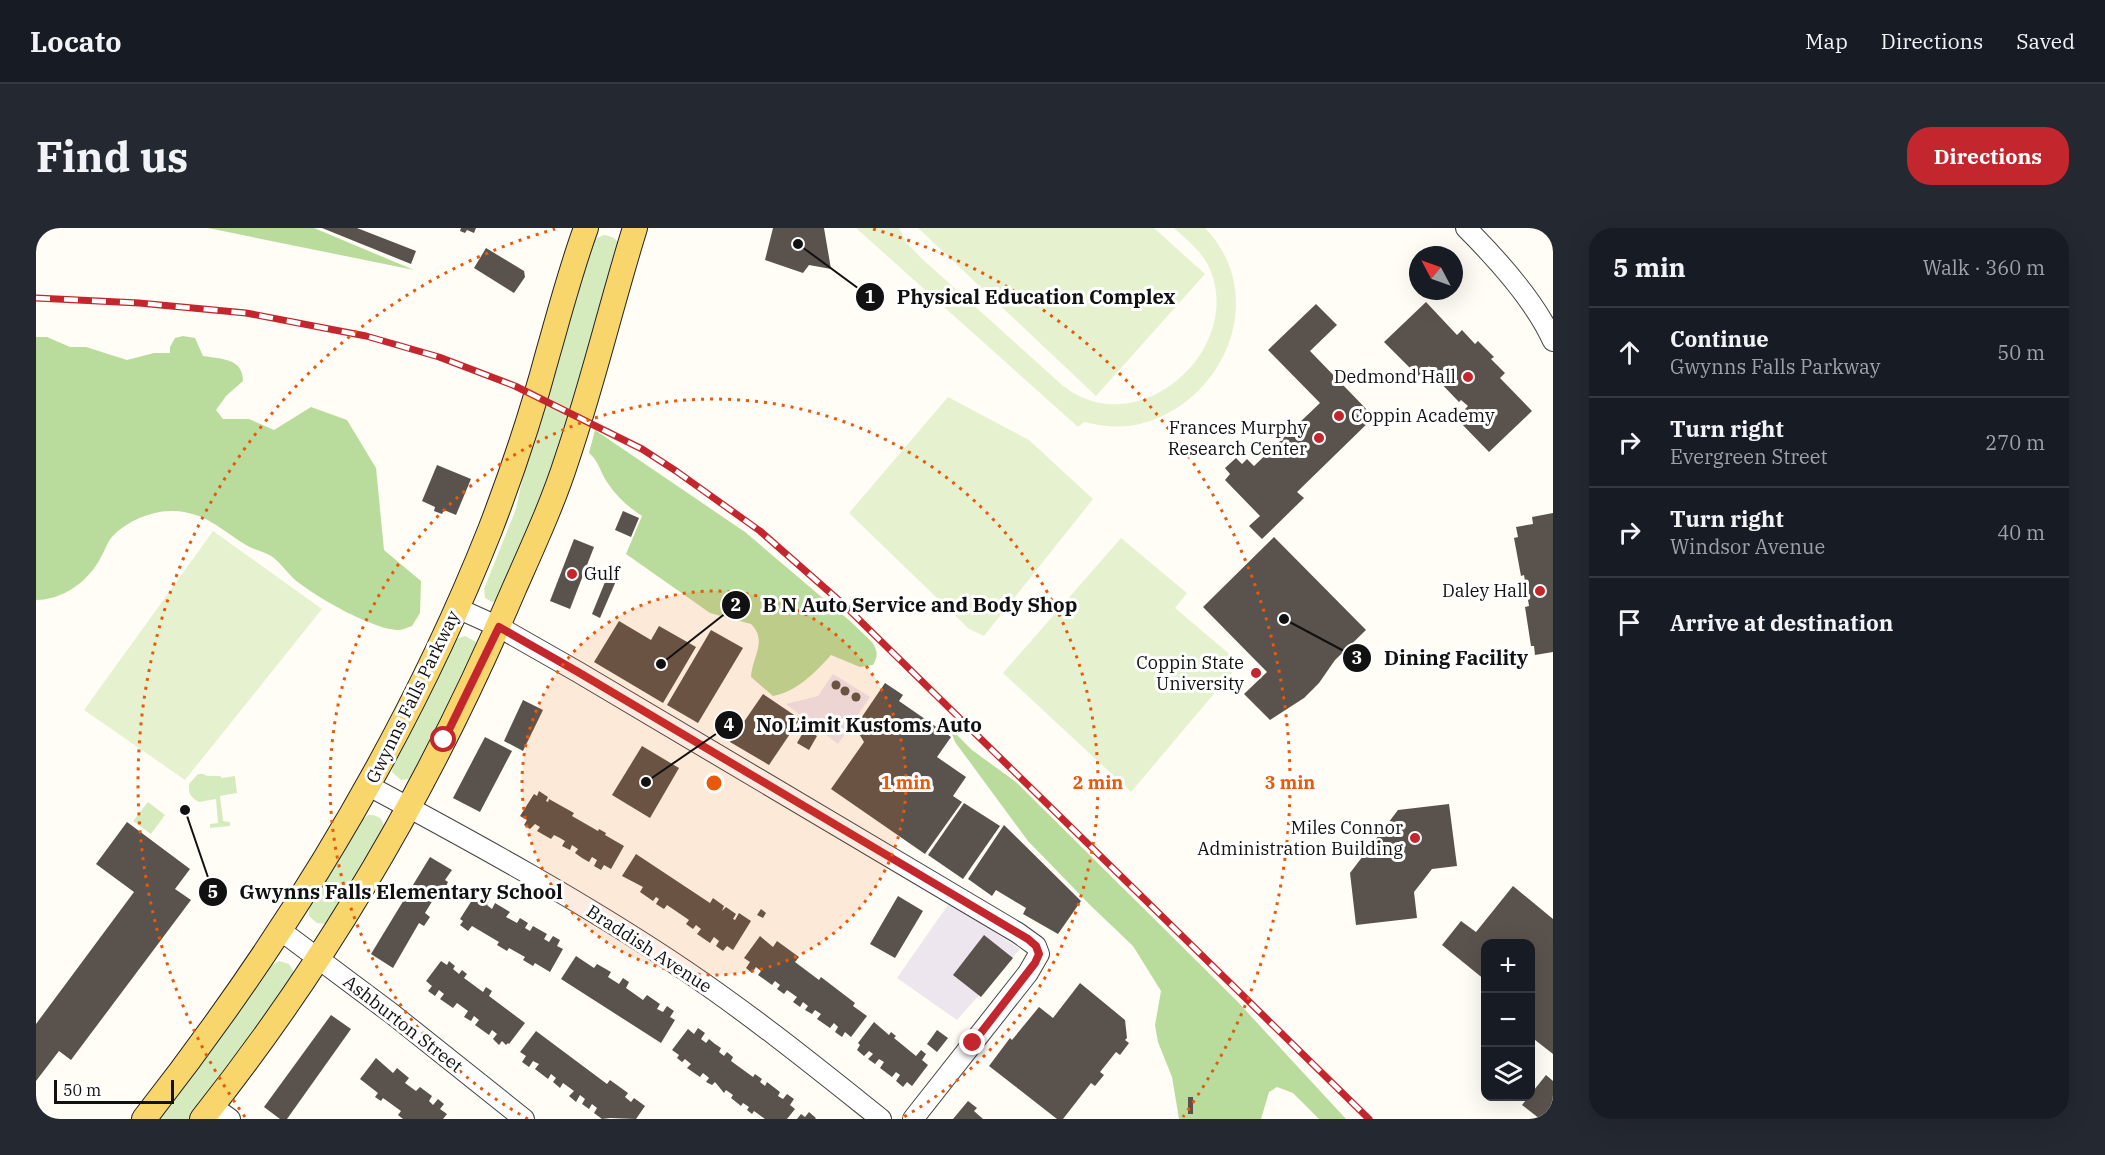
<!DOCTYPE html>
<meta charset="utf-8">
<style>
:root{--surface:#171b24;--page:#242831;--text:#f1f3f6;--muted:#9ea1a6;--line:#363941;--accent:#c4262e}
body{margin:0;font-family:"IBM Plex Serif",serif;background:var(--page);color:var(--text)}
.controls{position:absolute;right:18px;bottom:18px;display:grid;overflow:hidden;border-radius:12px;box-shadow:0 6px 24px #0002}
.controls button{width:54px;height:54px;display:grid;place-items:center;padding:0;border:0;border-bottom:2px solid var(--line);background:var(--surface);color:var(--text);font:30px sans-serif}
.compass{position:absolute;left:1373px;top:18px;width:54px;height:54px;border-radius:50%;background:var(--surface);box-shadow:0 6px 24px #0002;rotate:311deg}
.scale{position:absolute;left:18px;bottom:15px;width:120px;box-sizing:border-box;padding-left:6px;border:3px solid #111;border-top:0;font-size:16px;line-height:21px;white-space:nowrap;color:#111;-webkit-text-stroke:4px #fff;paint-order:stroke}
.stop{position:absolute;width:18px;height:18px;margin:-14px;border:4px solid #c4262e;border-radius:50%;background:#fff}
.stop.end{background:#c4262e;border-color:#fff;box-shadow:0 2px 6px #0008}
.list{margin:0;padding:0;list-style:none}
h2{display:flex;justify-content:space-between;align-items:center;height:78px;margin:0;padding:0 24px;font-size:26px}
h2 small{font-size:20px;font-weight:400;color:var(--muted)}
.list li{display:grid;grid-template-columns:39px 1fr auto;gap:18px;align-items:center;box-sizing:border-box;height:90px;padding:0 24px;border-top:2px solid var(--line)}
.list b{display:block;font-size:22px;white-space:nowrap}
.list p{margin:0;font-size:20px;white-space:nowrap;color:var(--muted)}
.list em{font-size:20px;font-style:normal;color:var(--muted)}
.icon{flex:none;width:33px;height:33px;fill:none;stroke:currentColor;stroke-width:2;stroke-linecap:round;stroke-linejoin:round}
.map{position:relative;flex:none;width:1517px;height:891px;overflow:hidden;border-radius:24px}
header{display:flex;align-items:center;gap:36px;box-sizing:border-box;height:84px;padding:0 30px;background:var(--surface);border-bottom:2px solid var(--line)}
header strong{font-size:28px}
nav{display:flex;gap:33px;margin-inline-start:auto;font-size:21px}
.intro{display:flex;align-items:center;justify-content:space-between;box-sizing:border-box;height:144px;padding:0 36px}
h1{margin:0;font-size:42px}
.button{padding:15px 27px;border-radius:24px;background:var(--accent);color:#fff;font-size:21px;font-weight:700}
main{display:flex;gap:36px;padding:0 36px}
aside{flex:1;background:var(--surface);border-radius:24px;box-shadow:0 6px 24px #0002}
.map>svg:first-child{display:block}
</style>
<header>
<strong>Locato</strong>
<nav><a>Map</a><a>Directions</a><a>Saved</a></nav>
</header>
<div class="intro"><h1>Find us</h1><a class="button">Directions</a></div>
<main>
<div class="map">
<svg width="1517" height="891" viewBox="0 0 1517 891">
<rect width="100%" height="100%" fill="#fffdf5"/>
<g fill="#eee6ef">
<polygon points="797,446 834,469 802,516 750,476 782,468"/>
<polygon points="914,674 984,721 921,792 861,750"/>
</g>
<g fill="#d5ebbd">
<path d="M568,7C580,9 583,13 585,24L511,257L461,373L456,374L449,370L448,361L480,281L489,238L555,18L561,10Z"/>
<polygon points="429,408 440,414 442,420 375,551 365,552 356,544 358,531 417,412"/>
<path d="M162,546H167L171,548H184L186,550L199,548L201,565L184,568L187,593L194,594V598L174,600V596L182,595L180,571L163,574C155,569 152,566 153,556Z"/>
<polygon points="112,574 129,587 115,606 97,593"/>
<path d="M332,587C342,586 349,592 348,602L290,696L281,695L273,688V680L325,593Z"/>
<polygon points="243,733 253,736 259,746 155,891 120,891 233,739"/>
</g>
<g fill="#b9dc9c">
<polygon points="172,0 278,0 378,42"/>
<path d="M147,108L159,110L167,128C185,131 207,130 207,153L190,168L180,182L187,191H213L238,202L275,179L311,192L340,240L348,322L385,353L384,385L376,398C372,399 367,402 363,402C337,402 276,367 257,350C251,344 245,336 238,330C230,324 218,322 210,317C184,301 169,284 137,283C116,282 85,295 73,313C70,318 68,324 65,329C53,353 27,372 0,372V109H11L34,119H50L91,132L118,125H134V119L139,110Z"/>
<path d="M559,202L709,304L814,393L836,414C842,423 842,428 837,437L824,439L795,427C780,444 760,464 737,468L715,449C716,429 732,413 715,396L674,385L590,326L606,288C592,279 580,268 571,254C564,244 563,233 553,225Z"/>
<polygon points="917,503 936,522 980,554 1201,773 1310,891 1283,891 1257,865 1241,859 1233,864 1225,891 1143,891 1136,849 1122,814 1119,797 1125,763 1097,718 1054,677 992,613 919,514 916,506"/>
</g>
<g fill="#e6f2cf">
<path d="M820,0H863L870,14L883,28L1026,157C1103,219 1212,119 1172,37C1164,22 1150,11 1138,0H1169C1232,65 1192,168 1111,194C1090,201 1068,199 1048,194L1042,199Z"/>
<polygon points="882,0 1118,0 1169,46 1060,168"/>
<polygon points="912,169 993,212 1057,271 948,408 933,401 813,285"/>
<polygon points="177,303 286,381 149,552 48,482"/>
<polygon points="1085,310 1151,365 1139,380 1204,435 1095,564 967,445"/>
</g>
<g fill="#5a524d">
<polygon points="286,0 321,0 380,23 375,36"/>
<polygon points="425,0 440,0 438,5 431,2 429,5 424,3"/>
<polygon points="737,0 788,0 795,41 773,37 767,45 729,32"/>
<polygon points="450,20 488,43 489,49 478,65 438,40"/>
<polygon points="1390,74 1421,107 1426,102 1439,116 1442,113 1458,129 1455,131 1469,145 1464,150 1496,183 1453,224 1420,190 1432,178 1425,172 1423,174 1396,146 1398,144 1393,138 1382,148 1348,114"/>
<polygon points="1280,76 1301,97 1274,123 1338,189 1261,264 1268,270 1226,311 1213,298 1224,288 1189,252 1194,246 1189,240 1200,230 1206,236 1211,231 1218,238 1284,175 1232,122"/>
<polygon points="401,237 435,251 420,287 408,282 406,286 398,283 399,279 386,273"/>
<polygon points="587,283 603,290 595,309 579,302"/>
<polygon points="1517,285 1517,424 1499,427 1498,418 1495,418 1489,379 1493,378 1488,347 1485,348 1478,310 1482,309 1480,299 1497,296 1496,289"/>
<polygon points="1238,309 1330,402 1299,432 1283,455 1268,470 1234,492 1208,466 1231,444 1167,379"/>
<polygon points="538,311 558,319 534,381 514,373"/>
<polygon points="571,349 580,353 564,390 556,386"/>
<polygon points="583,393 615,412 623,398 660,419 627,475 558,434"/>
<polygon points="675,402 707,420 662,495 631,477"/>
<circle cx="800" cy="457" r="4.5"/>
<polygon points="849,455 867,467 863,473 915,509 901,529 930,549 917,568 926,574 889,626 795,561 828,514 819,499"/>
<circle cx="809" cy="463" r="4.5"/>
<circle cx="820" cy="469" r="4.5"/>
<polygon points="727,466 764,491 733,537 694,514"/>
<polygon points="487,472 507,482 487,523 468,513"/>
<polygon points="769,501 781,508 773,522 761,515"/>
<polygon points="449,509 476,523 444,584 417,570"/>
<polygon points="606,518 643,540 614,590 576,567"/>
<polygon points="503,563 512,569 510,573 512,574 513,571 538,585 536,588 562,603 563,601 570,605 569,607 588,618 575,641 568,637 565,642 558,638 561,632 556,629 553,634 546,630 539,625 542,621 536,617 534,622 526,618 529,613 524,610 518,607 515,611 501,603 504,599 499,596 494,601 488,597 491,592 484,588 498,566 501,568"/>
<polygon points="928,575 964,598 927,651 892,627"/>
<polygon points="1413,576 1421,638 1396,641 1378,664 1381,690 1320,697 1314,645 1362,582"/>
<polygon points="91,594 154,641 139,661 155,672 35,832 23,823 0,853 0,796 98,664 60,636"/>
<polygon points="968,597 1045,673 1022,706 987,686 990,680 960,662 956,668 932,651"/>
<polygon points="600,626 674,675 677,670 688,678 686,683 690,679 700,686 697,691 699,692 703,685 715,693 697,722 691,718 687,723 680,718 683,713 678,709 674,715 661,706 665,701 660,697 657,701 650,696 653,692 631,677 628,681 620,676 623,671 620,669 617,673 604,664 607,659 586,648"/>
<polygon points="394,629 416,642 409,652 412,654 410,658 406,657 389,685 394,689 388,698 383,695 357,740 335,726"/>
<polygon points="1477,658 1517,691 1517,826 1494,808 1494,716 1449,716 1449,752 1406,717 1425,693 1440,704"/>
<polygon points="448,667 454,671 451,677 456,681 459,675 474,684 470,689 481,695 484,690 492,695 489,700 494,703 497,698 511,706 508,711 513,714 517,708 524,712 521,718 527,721 514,744 499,735 497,738 487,732 489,729 473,720 471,723 461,717 463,714 436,698 432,703 424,697 427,693 424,691 438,669 444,673"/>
<polygon points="862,668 887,683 859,730 834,716"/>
<polygon points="725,681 730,685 727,690 721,687"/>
<polygon points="948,707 977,730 945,769 917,747"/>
<polygon points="724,708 737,719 741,713 763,729 759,734 783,752 785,749 819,775 817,778 831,788 815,809 809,804 806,809 799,804 802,799 798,795 794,800 781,791 785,786 779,782 776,786 769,782 772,778 767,774 764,779 757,774 761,769 751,762 748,766 741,761 744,757 739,753 736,757 722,747 725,743 720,739 716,745 710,740 714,734 708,730"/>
<polygon points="540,728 558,740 561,736 575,744 572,749 583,756 587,750 593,754 590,760 607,772 611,767 624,776 621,781 627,784 631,778 638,783 634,789 639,792 625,815 525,751"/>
<polygon points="405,733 411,737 413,733 419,738 417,741 423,746 426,742 431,746 428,750 447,764 450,759 456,763 453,768 489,795 473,816 472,815 470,817 466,813 463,817 457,811 461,806 456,802 453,807 439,797 443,792 438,788 435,793 428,789 432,783 421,775 417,780 404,771 408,766 403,762 399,768 392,763 396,758 390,753"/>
<polygon points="1044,755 1089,792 1091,810 1089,812 1093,815 1084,827 1080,824 1064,844 1068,847 1059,858 1055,855 1027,891 1021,891 953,838 974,810 976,812 1003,779 1017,790"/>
<polygon points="295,787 315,801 251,891 244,891 228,879"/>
<polygon points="838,794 853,807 855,804 860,808 858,810 880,828 885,822 890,826 886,832 892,837 876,858 871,854 867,859 860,853 864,847 860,844 856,849 844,840 848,834 843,831 839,836 832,831 837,826 833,823 828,828 821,822 824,817 822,815"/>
<polygon points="662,800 669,805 665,811 670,815 673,811 679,816 685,820 683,824 688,828 691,824 697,829 695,833 717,849 719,846 726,851 724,854 729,858 731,854 744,864 742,868 747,871 751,866 758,871 754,877 759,881 751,891 729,891 718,883 716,886 711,882 713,879 707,875 705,878 695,870 697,867 690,862 688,865 679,854 676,857 670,854 673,850 672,849 667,845 664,849 651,840 655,836 649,831 646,834 641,830 643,827 636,822 652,801 658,806"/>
<polygon points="901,802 912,810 901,824 891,816"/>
<polygon points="500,803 571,856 574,852 592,865 589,869 595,874 598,870 609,878 600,891 574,890 566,891 558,885 561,880 556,876 553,881 546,876 549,871 544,867 540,874 533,868 538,863 527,855 524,860 517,854 520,850 515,846 512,851 499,841 503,836 497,833 493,839 486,834 490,828 484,824"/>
<polygon points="340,830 357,845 361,840 373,850 369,855 380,863 384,859 396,868 393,873 397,877 402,871 408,876 404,881 411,886 407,891 367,891 362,887 365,883 347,870 345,873 339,869 342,865 324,851"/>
<polygon points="1510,847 1517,853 1517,891 1504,891 1486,877"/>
<rect x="1152" y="869" width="5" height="17"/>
<polygon points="932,873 941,880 938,883 947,891 917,891"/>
<polygon points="773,884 780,890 779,891 761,891 765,886 769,889"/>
</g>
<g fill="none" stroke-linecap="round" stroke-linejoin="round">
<g stroke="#444" stroke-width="22">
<g id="minor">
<path d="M1430,0C1462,32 1499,73 1517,113"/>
<polyline points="421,380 463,399 542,444 982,705 1000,718 1003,726 992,745 877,891"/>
<path d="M333,558C441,616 549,675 650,743C718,789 781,840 845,891"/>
<polyline points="244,702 355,785 488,891"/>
<polyline points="176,878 194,891"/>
</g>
</g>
<g stroke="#222" stroke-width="26">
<g id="major">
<path d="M108,891C249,711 369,516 454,302C476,245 496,185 512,125C524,83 535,41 550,0"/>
<path d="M166,891C294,730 398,550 478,361C497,318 517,275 531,231C557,155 575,77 599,0"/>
</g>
</g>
<use href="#minor" stroke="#fff" stroke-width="20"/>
<use href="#major" stroke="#f9d66b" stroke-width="24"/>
<g stroke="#c4262e" stroke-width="7">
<polyline id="rail" points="0,70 103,75 210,85 330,108 403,129 479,158 606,221 640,243 724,303 807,376 1333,891"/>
</g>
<use href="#rail" stroke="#fff" stroke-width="4.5" stroke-dasharray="14" stroke-linecap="butt"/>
</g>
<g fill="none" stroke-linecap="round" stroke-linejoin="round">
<polyline stroke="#c4262e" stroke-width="8" points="408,512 463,399 542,444 992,711 1000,718 1003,726 999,735 937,815"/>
</g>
<circle cx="678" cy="555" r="192" fill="#e8590c" fill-opacity=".12"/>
<g fill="none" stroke="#e8590c" stroke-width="3" stroke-dasharray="3 6">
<circle cx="678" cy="555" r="192"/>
<path d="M492 891A384 384 0 1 1 864 891"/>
<path d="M209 889A576 576 0 0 1 519 1M837 1A576 576 0 0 1 1147 889"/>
</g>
<g fill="#c4262e" stroke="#fff" stroke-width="2">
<circle cx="1432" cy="149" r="6"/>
<circle cx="1303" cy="188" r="6"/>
<circle cx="1283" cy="210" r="6"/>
<circle cx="536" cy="346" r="6"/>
<circle cx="1504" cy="363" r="6"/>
<circle cx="1220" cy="445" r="6"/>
<circle cx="1379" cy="610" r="6"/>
</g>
<g text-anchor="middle" stroke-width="6" stroke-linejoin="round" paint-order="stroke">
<g font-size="18" fill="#111" stroke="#fff" text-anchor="end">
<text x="1420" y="155">Dedmond Hall</text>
<text x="1315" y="194" text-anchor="start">Coppin Academy</text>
<text x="1271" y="206">Frances Murphy<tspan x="1271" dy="21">Research Center</tspan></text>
<text x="548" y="352" text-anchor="start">Gulf</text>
<text x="1492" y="369">Daley Hall</text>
<text x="1208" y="441">Coppin State<tspan x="1208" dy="21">University</tspan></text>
<text x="1367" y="606">Miles Connor<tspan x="1367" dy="21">Administration Building</tspan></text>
</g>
<g font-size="18" fill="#111" stroke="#fff">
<text transform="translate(377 469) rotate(-64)" y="6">Gwynns Falls Parkway</text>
<text transform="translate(613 721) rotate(33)" y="6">Braddish Avenue</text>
<text transform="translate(367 796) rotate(38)" y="6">Ashburton Street</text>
</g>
</g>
<circle cx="678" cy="555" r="9" fill="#e8590c" stroke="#fff" stroke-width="3"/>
<g font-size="18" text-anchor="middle" font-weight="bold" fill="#e8590c" stroke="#fff" stroke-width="6" stroke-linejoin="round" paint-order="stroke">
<text x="870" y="561">1 min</text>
<text x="1062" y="561">2 min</text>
<text x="1254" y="561">3 min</text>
</g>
<path fill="none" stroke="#111" stroke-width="2" d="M762 16L834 69M625 436L700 377M1248 391L1321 430M610 554L693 497M149 582L177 664"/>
<g fill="#111" stroke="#fff" stroke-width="2">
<circle cx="762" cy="16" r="6"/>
<circle cx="625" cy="436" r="6"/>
<circle cx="1248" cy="391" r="6"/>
<circle cx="610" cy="554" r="6"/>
<circle cx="149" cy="582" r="6"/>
<circle cx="834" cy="69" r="15"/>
<circle cx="700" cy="377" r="15"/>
<circle cx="1321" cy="430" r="15"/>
<circle cx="693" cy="497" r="15"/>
<circle cx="177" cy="664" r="15"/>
</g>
<g font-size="18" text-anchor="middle" font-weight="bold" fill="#fff">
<text x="834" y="75">1</text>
<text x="700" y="383">2</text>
<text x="1321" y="436">3</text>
<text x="693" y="503">4</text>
<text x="177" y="670">5</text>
</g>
<g font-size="20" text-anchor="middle" font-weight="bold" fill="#111" stroke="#fff" stroke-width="6" stroke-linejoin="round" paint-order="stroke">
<text x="1000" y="76">Physical Education Complex</text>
<text x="884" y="384">B N Auto Service and Body Shop</text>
<text x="1420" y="437">Dining Facility</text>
<text x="833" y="504">No Limit Kustoms Auto</text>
<text x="365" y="671">Gwynns Falls Elementary School</text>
</g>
</svg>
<div class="controls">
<button>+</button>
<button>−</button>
<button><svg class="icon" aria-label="layers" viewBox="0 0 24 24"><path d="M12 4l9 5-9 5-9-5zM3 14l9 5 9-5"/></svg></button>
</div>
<svg class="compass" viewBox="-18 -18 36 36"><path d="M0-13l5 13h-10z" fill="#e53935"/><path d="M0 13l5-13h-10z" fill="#9ea1a6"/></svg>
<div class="scale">50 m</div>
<div class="stop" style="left:408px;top:512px"></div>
<div class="stop end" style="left:937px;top:815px"></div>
</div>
<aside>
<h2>5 min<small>Walk · 360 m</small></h2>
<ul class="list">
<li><svg class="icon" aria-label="ahead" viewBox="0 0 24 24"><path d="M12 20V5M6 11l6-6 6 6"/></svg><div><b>Continue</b><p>Gwynns Falls Parkway</p></div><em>50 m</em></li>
<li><svg class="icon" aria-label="right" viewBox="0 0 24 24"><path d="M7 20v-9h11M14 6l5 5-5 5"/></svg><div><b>Turn right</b><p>Evergreen Street</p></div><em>270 m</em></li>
<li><svg class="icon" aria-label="right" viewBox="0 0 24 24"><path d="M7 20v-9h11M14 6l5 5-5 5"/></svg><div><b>Turn right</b><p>Windsor Avenue</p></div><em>40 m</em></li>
<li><svg class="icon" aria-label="arrive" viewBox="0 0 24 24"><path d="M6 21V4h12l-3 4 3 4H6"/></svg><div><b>Arrive at destination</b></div></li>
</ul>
</aside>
</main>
